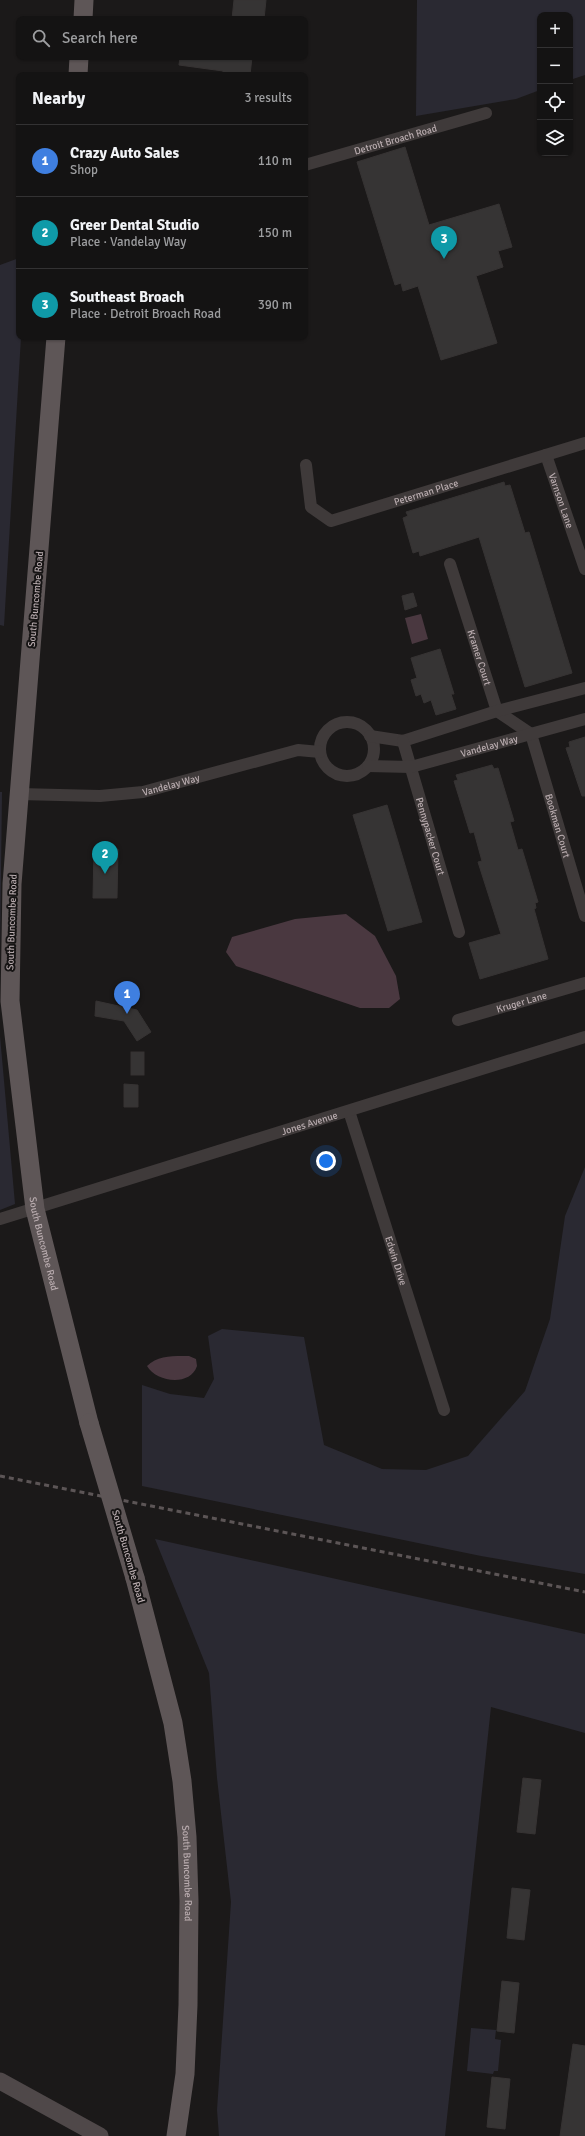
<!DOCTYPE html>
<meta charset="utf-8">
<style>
:root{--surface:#141313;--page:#212021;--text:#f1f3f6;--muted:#9d9ea0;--line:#333233;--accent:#43e8bb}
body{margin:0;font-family:Signika,sans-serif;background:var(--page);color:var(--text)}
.controls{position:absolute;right:12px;top:12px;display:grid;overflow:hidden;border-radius:8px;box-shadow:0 1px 3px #0004}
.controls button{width:36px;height:36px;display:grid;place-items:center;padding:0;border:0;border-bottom:1px solid var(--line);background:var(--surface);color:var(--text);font:20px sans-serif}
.you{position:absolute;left:326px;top:1161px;width:14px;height:14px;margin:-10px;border:3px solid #fff;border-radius:50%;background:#1a73e8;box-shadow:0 0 0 6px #1a73e833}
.badge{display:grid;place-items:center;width:26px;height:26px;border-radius:50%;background:var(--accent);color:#fff;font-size:13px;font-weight:700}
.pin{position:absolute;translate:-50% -33px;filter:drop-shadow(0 1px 2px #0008)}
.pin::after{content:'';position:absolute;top:21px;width:14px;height:12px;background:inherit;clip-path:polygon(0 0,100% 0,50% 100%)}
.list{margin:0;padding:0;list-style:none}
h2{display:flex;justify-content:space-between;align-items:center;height:52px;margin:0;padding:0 16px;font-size:17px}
h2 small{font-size:13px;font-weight:400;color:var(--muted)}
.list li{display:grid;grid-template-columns:26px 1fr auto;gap:12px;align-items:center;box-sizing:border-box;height:72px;padding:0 16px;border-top:1px solid var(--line)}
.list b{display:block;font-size:15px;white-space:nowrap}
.list p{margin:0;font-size:13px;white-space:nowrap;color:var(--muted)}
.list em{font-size:13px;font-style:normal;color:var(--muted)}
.icon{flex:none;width:22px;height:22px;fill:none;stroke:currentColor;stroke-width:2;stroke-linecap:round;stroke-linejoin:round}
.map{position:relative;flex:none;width:585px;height:2136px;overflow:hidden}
.search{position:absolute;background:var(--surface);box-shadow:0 1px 3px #0004;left:16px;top:16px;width:292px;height:44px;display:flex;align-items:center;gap:10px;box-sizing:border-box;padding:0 14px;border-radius:8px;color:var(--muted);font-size:15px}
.panel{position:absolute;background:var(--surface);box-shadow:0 1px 3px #0004;left:16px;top:72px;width:292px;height:268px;border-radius:8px}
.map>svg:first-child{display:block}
</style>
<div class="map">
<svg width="585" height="2136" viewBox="0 0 585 2136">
<rect width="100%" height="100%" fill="#1b1919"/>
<g fill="#2a2932">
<polygon points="417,0 585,0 585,75 570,80 570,15 540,15 540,90 516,99 416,116"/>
<polygon points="19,258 19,337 21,337 4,626 0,625 0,265"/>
<polygon points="0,792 2,792 0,954"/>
<polygon points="0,1036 15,1204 0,1210"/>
<polygon points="585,1167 585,1574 481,1556 142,1486 142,1385 170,1394 204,1398 214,1379 208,1336 222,1329 304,1337 324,1445 382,1469 426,1470 468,1456 525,1391 550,1319 565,1216"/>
<polygon points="155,1539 585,1634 585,1733 491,1707 445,2136 219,2136 217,2110 231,1902 217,1778 209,1673"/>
<polygon points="471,2028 496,2030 495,2039 501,2040 498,2071 494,2071 493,2074 467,2071"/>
</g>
<g fill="#4a3840">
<polygon points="421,614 428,639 412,644 405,618"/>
<polygon points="346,914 375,936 396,976 400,999 389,1008 360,1008 236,966 226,952 232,937 295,919"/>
<path d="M189,1356L196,1359L197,1366C190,1387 156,1382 147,1366C158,1355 174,1356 189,1356Z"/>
</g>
<g fill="#363434" stroke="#363333">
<polygon points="234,0 266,0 264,19 232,19"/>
<polygon points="180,57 252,57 250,75 223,75 223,71 179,65"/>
<polygon points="405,147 429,225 499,204 512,247 498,251 503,267 476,276 497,343 441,360 418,286 403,291 401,283 395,285 357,162"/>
<polygon points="504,482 505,486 510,485 525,533 529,532 572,673 525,687 479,537 420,556 419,551 413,553 403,518 408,516 406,512"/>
<polygon points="413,593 417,606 405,610 402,596"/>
<polygon points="440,649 454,694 451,694 456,709 436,715 431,700 424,703 421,694 416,696 411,680 417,678 411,658"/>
<polygon points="585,737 585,796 582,796 566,748 570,747 569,742"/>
<polygon points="492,765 494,769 498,768 514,821 510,822 518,850 522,849 538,902 535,903 536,908 534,909 548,959 480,979 469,943 501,934 478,862 482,861 474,832 470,833 454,781 458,780 456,775"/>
<polygon points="387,805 422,922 388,931 353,815"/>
<polygon points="94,848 118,849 117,898 93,898"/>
<polygon points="96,1001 137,1010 151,1032 137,1041 124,1021 95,1016"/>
<rect x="131" y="1052" width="13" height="23"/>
<polygon points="124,1084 138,1085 138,1107 124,1107"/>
<polygon points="523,1778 541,1780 535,1834 517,1832"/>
<polygon points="512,1888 530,1890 524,1940 507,1938"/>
<polygon points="502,1981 519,1983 514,2033 497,2031"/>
<polygon points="573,2044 585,2046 585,2136 560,2136"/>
<polygon points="492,2077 510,2079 505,2129 487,2127"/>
</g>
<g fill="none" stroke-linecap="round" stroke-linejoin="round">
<g stroke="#3f3a3a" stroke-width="12">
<path id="s1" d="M305,165L486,113"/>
<path id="s2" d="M546,455L585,569"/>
<path id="s3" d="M306,465L311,507L331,521L585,443"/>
<path id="s4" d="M450,564L497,711L531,734L585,916"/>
<circle cx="347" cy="749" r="27"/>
<polyline points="370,736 403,741 497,711 585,688"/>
<path id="s5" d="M403,741L459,932"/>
<path id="s6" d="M368,766L411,767L585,719"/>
<path id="s7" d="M19,794L100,796L143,792L298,750L320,752"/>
<path id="s8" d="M458,1020L585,983"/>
<path id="s9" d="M349,1111L444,1410"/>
<path id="s10" d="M0,1219L585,1037"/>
</g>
<polyline stroke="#4f4849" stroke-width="17" points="0,2081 100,2136"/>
<g stroke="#5e5657" stroke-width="19">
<polyline points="83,19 84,0"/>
<polyline points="78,75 79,57"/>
<path id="s11" d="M56,337L12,884L10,1001L35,1209L89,1423"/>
<path id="s12" d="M135,1578L173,1723L182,1781L187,1837L189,1901L188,2005L185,2074L176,2136"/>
</g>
<polyline stroke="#5c5556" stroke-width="3" stroke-dasharray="5 4" stroke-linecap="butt" points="0,1476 585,1592"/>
<polyline stroke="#5e5657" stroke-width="19" points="89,1423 135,1578"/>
</g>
<g text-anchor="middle" stroke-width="4" stroke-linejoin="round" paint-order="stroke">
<g font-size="10" fill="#b9acaf" stroke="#161414">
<text dy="4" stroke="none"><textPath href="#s1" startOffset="94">Detroit Broach Road</textPath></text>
<text dy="4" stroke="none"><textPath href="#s3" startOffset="166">Peterman Place</textPath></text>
<text dy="4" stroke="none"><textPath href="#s2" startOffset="48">Varnson Lane</textPath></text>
<text transform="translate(35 599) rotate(-85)" y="4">South Buncombe Road</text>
<text dy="4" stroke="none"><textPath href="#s4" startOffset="98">Kramer Court</textPath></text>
<text dy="4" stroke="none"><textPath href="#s6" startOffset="124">Vandelay Way</textPath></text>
<text dy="4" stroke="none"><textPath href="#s7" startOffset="153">Vandelay Way</textPath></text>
<text dy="4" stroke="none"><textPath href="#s4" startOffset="291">Bookman Court</textPath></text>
<text dy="4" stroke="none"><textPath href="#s5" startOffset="99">Pennypacker Court</textPath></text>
<text transform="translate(11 922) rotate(-88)" y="4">South Buncombe Road</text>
<text dy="4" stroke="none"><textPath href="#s8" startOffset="66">Kruger Lane</textPath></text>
<text dy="4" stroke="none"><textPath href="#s10" startOffset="324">Jones Avenue</textPath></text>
<text dy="4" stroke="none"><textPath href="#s11" startOffset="911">South Buncombe Road</textPath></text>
<text dy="4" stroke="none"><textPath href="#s9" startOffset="157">Edwin Drive</textPath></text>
<text transform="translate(129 1556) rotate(74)" y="4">South Buncombe Road</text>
<text dy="4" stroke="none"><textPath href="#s12" startOffset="301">South Buncombe Road</textPath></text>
</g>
</g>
</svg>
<div class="controls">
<button>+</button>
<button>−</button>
<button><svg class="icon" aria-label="locate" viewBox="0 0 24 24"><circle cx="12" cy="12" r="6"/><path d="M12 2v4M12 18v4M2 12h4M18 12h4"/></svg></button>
<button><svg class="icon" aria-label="layers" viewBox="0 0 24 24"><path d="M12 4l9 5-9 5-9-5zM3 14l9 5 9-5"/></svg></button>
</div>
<div class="you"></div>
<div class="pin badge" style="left:127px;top:1014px;background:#3f7fe0">1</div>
<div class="pin badge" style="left:105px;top:874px;background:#0f9aa8">2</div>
<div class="pin badge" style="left:444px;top:259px;background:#0f9aa8">3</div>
<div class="search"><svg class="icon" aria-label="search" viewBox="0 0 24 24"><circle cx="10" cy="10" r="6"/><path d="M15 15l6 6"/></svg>Search here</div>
<section class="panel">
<h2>Nearby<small>3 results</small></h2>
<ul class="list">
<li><span class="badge" style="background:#3f7fe0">1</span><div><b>Crazy Auto Sales</b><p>Shop</p></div><em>110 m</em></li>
<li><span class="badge" style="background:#0f9aa8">2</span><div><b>Greer Dental Studio</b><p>Place · Vandelay Way</p></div><em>150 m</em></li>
<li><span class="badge" style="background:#0f9aa8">3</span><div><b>Southeast Broach</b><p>Place · Detroit Broach Road</p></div><em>390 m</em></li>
</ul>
</section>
</div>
